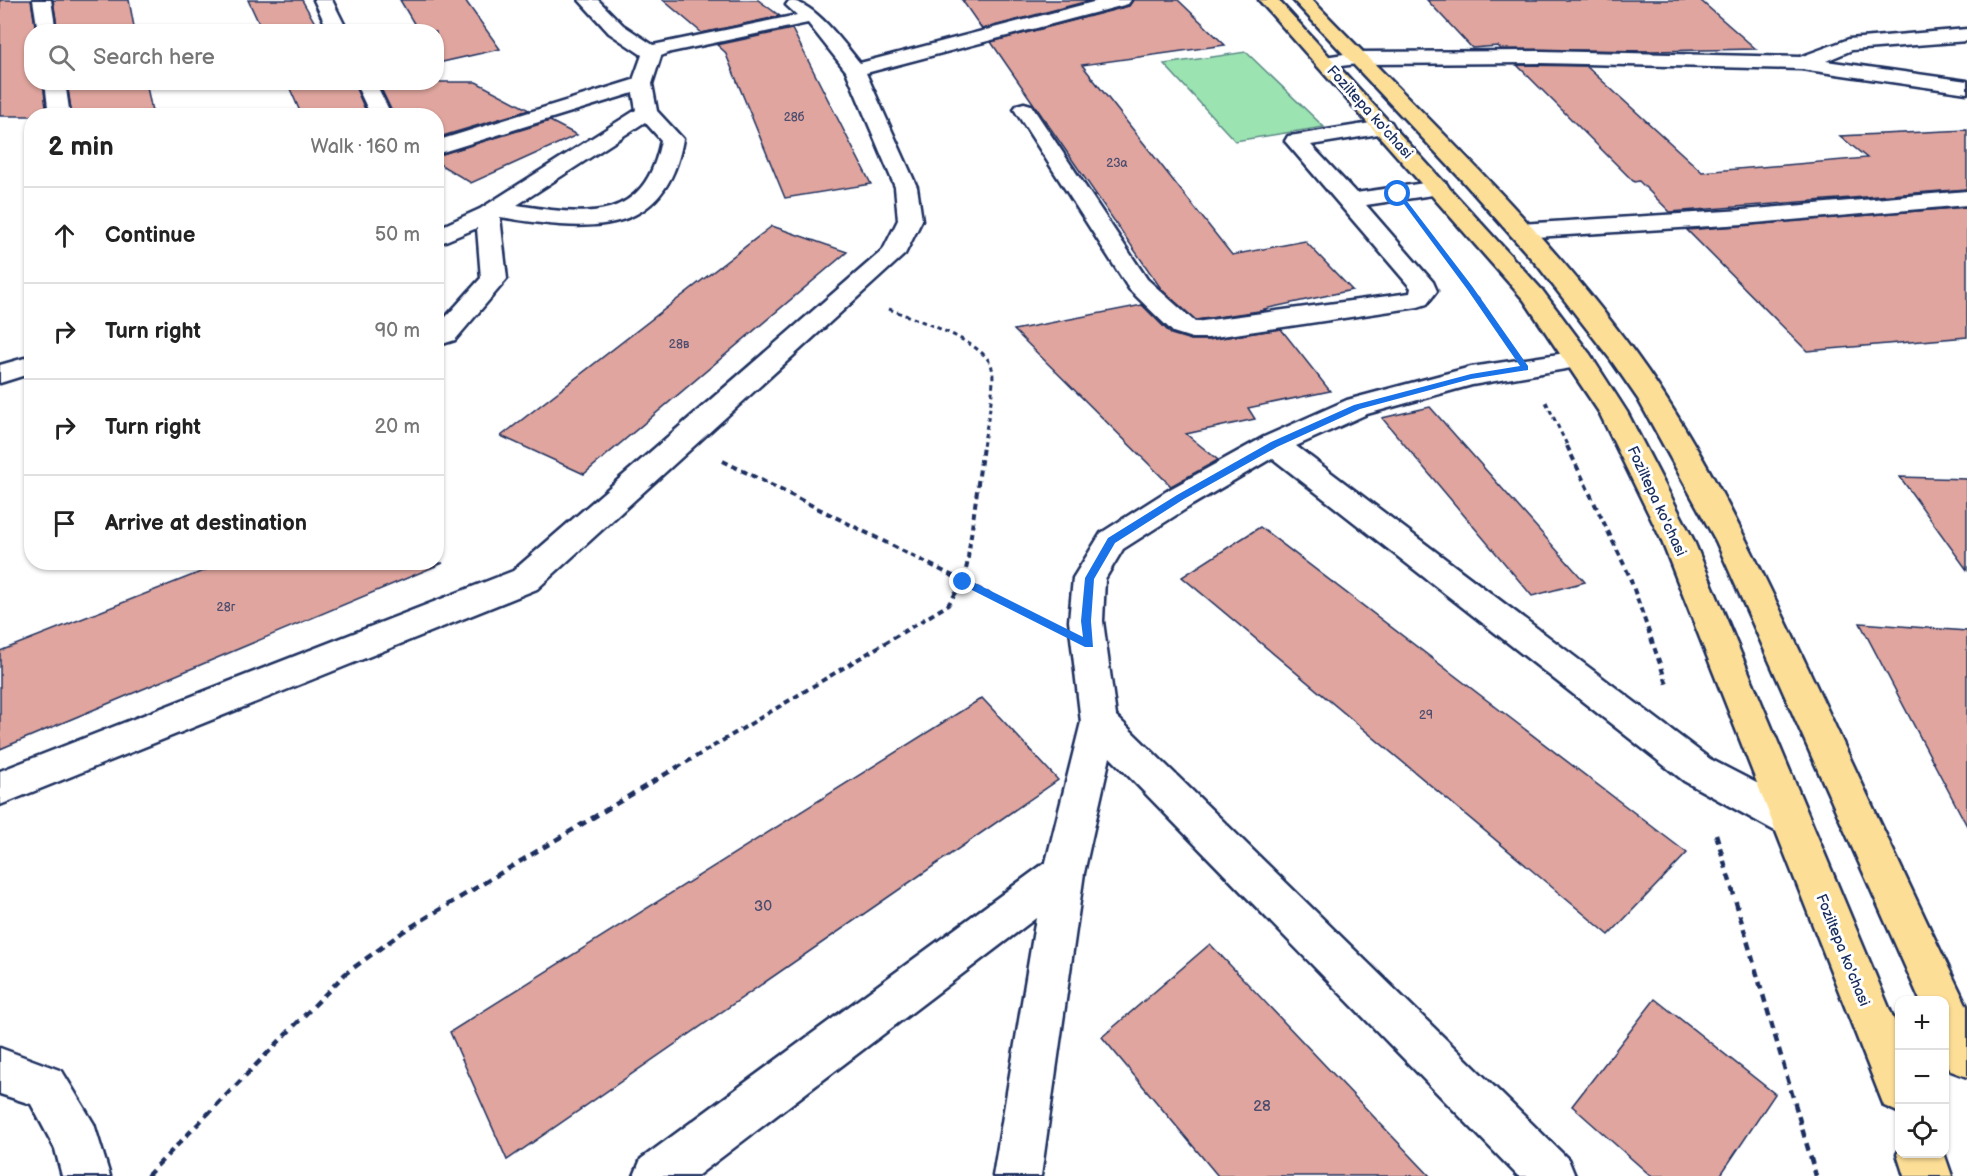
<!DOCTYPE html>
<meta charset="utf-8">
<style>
:root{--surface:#fff;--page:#f2f2f2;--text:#222;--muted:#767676;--line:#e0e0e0}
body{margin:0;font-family:"Balsamiq Sans",sans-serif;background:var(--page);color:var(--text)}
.controls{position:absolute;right:18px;bottom:18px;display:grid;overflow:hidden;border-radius:12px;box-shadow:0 2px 4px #0004}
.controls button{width:54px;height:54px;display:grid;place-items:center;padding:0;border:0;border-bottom:2px solid var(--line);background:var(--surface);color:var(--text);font:30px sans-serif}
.stop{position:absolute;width:18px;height:18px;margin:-14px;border:4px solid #1a73e8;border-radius:50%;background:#fff}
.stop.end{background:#1a73e8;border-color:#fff;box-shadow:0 2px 6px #0008}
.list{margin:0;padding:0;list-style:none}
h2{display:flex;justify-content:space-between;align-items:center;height:78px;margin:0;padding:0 24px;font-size:26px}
h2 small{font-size:20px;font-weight:400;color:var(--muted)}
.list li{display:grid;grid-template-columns:39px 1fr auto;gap:18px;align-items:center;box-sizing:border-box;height:96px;padding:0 24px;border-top:2px solid var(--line)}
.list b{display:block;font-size:22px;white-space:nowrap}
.list em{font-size:20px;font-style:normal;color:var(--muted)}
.icon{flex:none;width:33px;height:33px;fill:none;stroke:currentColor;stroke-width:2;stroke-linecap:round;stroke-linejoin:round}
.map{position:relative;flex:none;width:1967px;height:1176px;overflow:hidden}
.search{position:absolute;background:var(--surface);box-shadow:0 2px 4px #0004;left:24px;top:24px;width:420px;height:66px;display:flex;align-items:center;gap:15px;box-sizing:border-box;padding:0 21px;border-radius:24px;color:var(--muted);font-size:22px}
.panel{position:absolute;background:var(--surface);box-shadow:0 2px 4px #0004;left:24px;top:108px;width:420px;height:462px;border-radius:24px}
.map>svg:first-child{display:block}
</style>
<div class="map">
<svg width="1967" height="1176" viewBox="0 0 1967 1176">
<rect width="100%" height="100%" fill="#fff"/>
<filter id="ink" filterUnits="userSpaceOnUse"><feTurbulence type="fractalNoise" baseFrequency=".0167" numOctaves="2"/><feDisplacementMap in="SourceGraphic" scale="12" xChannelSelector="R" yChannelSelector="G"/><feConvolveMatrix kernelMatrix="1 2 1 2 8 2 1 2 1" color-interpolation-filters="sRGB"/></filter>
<g filter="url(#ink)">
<polygon fill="#9be3b0" stroke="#5b8987" stroke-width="1.5" points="1246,52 1324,127 1235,141 1164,64"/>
<g fill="#dfa59e" stroke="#1b2f5e" stroke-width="1.5">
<polygon points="0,0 31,0 36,32 32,32 32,82 43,82 47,116 0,116"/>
<polygon points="53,0 129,0 135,32 58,32"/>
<polygon points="248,0 302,0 320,32 263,32"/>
<polygon points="400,0 465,0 500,49 438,63 436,32 419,32"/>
<polygon points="663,0 758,0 780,16 702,33"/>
<polygon points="962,0 1092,0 982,29"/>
<polygon points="1133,0 1178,0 1225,45 1082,65 1232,255 1305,241 1352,290 1264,309 1266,310 1196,320 1162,290 991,42 1129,6"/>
<polygon points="1427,0 1700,0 1756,49 1652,51 1501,49 1498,46 1472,48"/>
<polygon points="792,29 871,184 785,198 725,52 717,45"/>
<polygon points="1517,65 1586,66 1702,172 1867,158 1840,136 1967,130 1967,189 1670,212 1639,181 1634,182"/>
<polygon points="67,82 146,82 153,116 72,116"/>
<polygon points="287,82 353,82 368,116 302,116"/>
<polygon points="378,82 476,82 529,110 436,138 436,116 394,116"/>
<polygon points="550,121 577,135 471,183 436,162 436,156"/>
<polygon points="1967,207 1967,337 1807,351 1687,230"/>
<polygon points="772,226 847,252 584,474 501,436"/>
<polygon points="1142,305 1171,334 1191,340 1208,340 1281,329 1330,391 1248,408 1255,419 1186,434 1218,460 1171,486 1014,330"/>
<polygon points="1430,407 1585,582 1532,596 1382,418"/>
<polygon points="1900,477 1967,479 1967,570"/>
<polygon points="1260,527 1687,853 1609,935 1182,577"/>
<polygon points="226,562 443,563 0,749 0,651"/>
<polygon points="1860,623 1967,631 1967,826"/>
<polygon points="982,698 1058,780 507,1160 450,1032"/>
<polygon points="1210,944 1430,1176 1218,1176 1102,1037"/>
<polygon points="1655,999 1775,1094 1720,1176 1651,1176 1572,1106"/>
</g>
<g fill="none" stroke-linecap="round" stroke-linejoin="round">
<g stroke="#1b2f5e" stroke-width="5">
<g id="minor">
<polygon points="33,0 51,0 56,32 38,32"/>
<polygon points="314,0 332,0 348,32 329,32"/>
<path d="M579,0H598L623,25L653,45L797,15L786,5L789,1C813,0 845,45 860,63L1101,0H1131L1128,4L866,73L917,187L922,220L905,254L537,589L0,805V771L513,571L883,250L898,220L895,187L846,71L808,23L671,52L661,56L652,84L657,111L683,139C665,243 581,230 500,217L507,279L455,340L436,346V328L481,278L477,228L436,245V229L480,209L636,110L633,93L436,154V141L633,80L642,55L609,33ZM645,122L661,140C645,224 586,216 517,205Z"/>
<polygon points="1967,29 1967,41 1852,50 1826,61 1967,81 1967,93 1801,69 1541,63 1357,64 1325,68 1318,66 1315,62 1318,58 1357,52 1541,51 1800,57 1849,39"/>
<polygon points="45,82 65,82 70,116 49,116"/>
<polygon points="355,82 375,82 392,116 371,116"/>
<polygon points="1024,103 1031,105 1147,279 1195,322 1410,293 1411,288 1285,141 1288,136 1296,135 1383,121 1391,122 1394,127 1391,132 1311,145 1356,193 1438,181 1446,183 1449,188 1446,193 1366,205 1433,282 1437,291 1427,304 1418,307 1208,338 1192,338 1173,332 1129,289 1014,109 1017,105"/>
<polygon points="1967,191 1967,205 1743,224 1520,238 1512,236 1508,231 1512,226 1520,224 1743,210"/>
<polygon points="1579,351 1589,353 1593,359 1589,365 1472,385 1367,414 1296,446 1710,759 1803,807 1808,819 1803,831 1789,836 1775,831 1684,781 1272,458 1192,505 1123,549 1105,579 1103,621 1116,716 1568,1159 1575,1176 1518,1176 1110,757 1084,873 1041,1176 993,1176 1036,918 697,1176 634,1176 641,1159 1046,862 1081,722 1069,621 1073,578 1101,533 1170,489 1264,437 1347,400 1471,367"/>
<polygon points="32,356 32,373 0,383 0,365"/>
<polygon points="0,1048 62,1071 94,1124 110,1176 62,1176 55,1149 31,1104 0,1094"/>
</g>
</g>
<g stroke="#1b2f5e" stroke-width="5">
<g id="major">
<polygon points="1259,0 1278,0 1542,290 1589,353 1627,412 1693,539 1900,1034 1900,1113 1884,1106 1661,539 1599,412 1524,300"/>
<path d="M1293,0H1312C1427,119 1552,234 1647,370C1711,462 1758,563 1806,664C1860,778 1912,893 1967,1006V1077L1951,1071L1944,1056V1000H1920L1716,541L1638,399L1611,360L1538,266L1459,177Z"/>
<polygon points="1900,1149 1900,1154 1944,1153 1952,1176 1904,1176 1897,1154"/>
</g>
</g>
<g stroke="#1b2f5e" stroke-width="3" stroke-dasharray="4.5 4" stroke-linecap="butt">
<polyline points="1477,297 1501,333"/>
<path d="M889,309C912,318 987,342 992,368C996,385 986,428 983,447"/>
<polyline points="1546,402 1568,447"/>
</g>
<g stroke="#1b2f5e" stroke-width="4" stroke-dasharray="6 4.5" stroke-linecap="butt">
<polyline points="1567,446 1629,575 1668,687"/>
<polyline points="723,461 1039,619"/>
<polyline points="677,768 948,605 963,582 967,565 983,446"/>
</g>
<g stroke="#1b2f5e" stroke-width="4.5" stroke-dasharray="8 6" stroke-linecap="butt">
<polyline points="1716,834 1816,1176"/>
<polyline points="147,1176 345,974 404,931 679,766"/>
</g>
<use href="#minor" fill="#fff" fill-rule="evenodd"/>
<use href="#major" fill="#fdde96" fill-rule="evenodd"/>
</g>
</g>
<polygon fill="#1a73e8" points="1395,192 1400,192 1472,286 1528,366 1528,370 1471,379 1360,409 1277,447 1184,499 1115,543 1094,579 1091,621 1093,647 1085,647 960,584 960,579 967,579 1083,637 1081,621 1085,578 1108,538 1177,495 1271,442 1354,405 1471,374 1520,366 1467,289"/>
<g text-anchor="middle" stroke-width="6" stroke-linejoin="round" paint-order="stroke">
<g font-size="12" fill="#4c4c6e">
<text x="794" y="121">28б</text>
<text x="1117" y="167">23а</text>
<text x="679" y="348">28в</text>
<text x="226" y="611">28г</text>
<text x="1426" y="719">29</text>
</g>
<g font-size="15" fill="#1b2f5e" stroke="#fff">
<text transform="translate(1370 112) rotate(48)" y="5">Foziltepa ko'chasi</text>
<text transform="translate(1657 501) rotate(65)" y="5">Foziltepa ko'chasi</text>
<text transform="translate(1843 950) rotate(68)" y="5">Foziltepa ko'chasi</text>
</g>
<g font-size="15" fill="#4c4c6e">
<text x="763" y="911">30</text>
<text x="1262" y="1111">28</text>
</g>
</g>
</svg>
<div class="controls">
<button>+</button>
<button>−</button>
<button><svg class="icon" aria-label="locate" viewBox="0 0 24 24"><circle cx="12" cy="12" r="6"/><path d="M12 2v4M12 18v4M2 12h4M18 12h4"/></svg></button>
</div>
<div class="stop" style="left:1398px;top:194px"></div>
<div class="stop end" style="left:963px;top:582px"></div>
<div class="search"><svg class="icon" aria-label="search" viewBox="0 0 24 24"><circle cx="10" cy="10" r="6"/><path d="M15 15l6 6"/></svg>Search here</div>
<section class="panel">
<h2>2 min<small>Walk · 160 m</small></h2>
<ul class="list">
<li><svg class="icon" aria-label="ahead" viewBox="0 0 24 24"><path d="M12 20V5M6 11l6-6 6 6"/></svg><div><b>Continue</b></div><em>50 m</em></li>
<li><svg class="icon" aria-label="right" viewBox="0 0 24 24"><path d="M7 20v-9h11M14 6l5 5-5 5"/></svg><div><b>Turn right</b></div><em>90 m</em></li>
<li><svg class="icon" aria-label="right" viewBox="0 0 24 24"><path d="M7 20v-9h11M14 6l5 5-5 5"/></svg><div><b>Turn right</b></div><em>20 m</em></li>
<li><svg class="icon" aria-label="arrive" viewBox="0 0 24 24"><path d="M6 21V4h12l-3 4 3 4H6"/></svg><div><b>Arrive at destination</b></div></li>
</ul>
</section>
</div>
